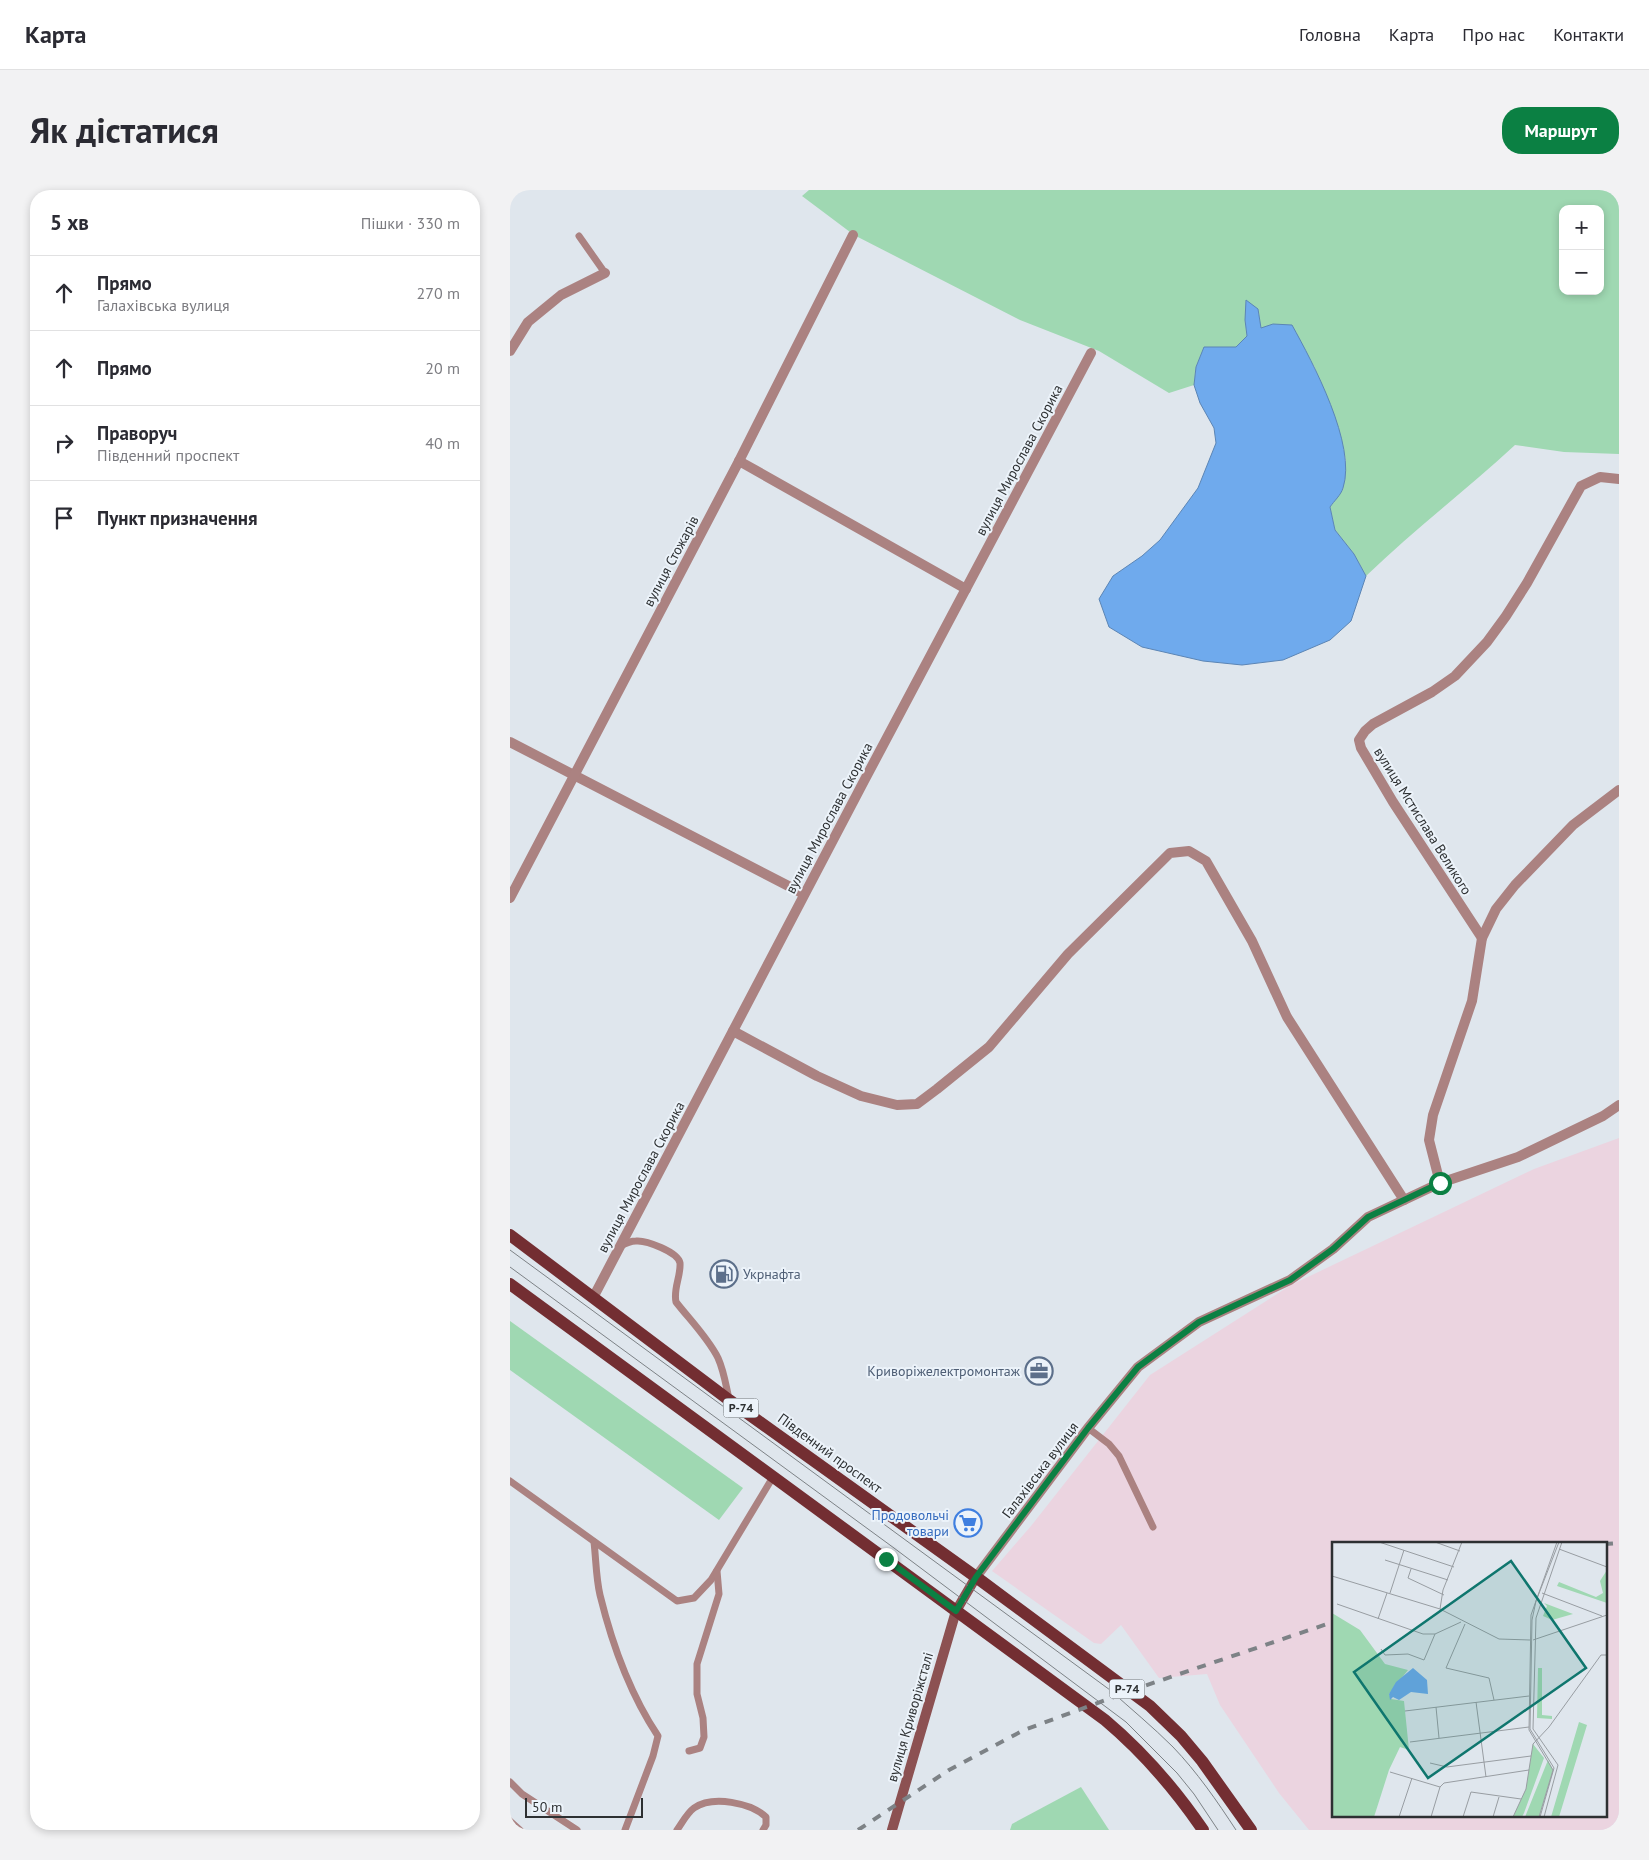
<!DOCTYPE html>
<html lang="uk">
<meta charset="utf-8">
<style>
:root{--surface:#fff;--page:#f2f2f3;--text:#2b2b33;--muted:#7c7c81;--line:#e1e1e2;--accent:#0b8043}
body{margin:0;font-family:"PT Sans",sans-serif;background:var(--page);color:var(--text)}
.controls{position:absolute;right:15px;top:15px;display:grid;overflow:hidden;border-radius:10px;box-shadow:0 2px 8px #0003}
.controls button{width:45px;height:45px;display:grid;place-items:center;padding:0;border:0;border-bottom:1px solid var(--line);background:var(--surface);color:var(--text);font:25px sans-serif}
.scale{position:absolute;left:15px;bottom:12px;width:118px;box-sizing:border-box;padding-left:5px;border:2px solid #2d3032;border-top:0;font-size:14px;line-height:18px;white-space:nowrap;color:#2d3032;-webkit-text-stroke:4px #ecf3fa;paint-order:stroke}
.stop{position:absolute;width:15px;height:15px;margin:-11px;border:4px solid #0b8043;border-radius:50%;background:#fff}
.stop.end{background:#0b8043;border-color:#fff;box-shadow:0 1px 5px #0008}
.list{margin:0;padding:0;list-style:none}
h2{display:flex;justify-content:space-between;align-items:center;height:65px;margin:0;padding:0 20px;font-size:21px}
h2 small{font-size:16px;font-weight:400;color:var(--muted)}
.list li{display:grid;grid-template-columns:32px 1fr auto;gap:15px;align-items:center;box-sizing:border-box;height:75px;padding:0 20px;border-top:1px solid var(--line)}
.list b{display:block;font-size:19px;white-space:nowrap}
.list p{margin:0;font-size:16px;white-space:nowrap;color:var(--muted)}
.list em{font-size:16px;font-style:normal;color:var(--muted)}
.icon{flex:none;width:28px;height:28px;fill:none;stroke:currentColor;stroke-width:2;stroke-linecap:round;stroke-linejoin:round}
.map{position:relative;flex:none;width:1109px;height:1640px;overflow:hidden;border-radius:20px}
header{display:flex;align-items:center;gap:30px;box-sizing:border-box;height:70px;padding:0 25px;background:var(--surface);border-bottom:1px solid var(--line)}
header strong{font-size:24px}
nav{display:flex;gap:28px;margin-inline-start:auto;font-size:18px}
.intro{display:flex;align-items:center;justify-content:space-between;box-sizing:border-box;height:120px;padding:0 30px}
h1{margin:0;font-size:35px}
.button{padding:12px 22px;border-radius:20px;background:var(--accent);color:#fff;font-size:18px;font-weight:700}
main{display:flex;gap:30px;padding:0 30px}
aside{flex:1;background:var(--surface);border-radius:20px;box-shadow:0 2px 8px #0003}
.map>svg:first-child{display:block}
</style>
<header>
<strong>Карта</strong>
<nav><a>Головна</a><a>Карта</a><a>Про нас</a><a>Контакти</a></nav>
</header>
<div class="intro"><h1>Як дістатися</h1><a class="button">Маршрут</a></div>
<main>
<aside>
<h2>5 хв<small>Пішки · 330 m</small></h2>
<ul class="list">
<li><svg class="icon" aria-label="ahead" viewBox="0 0 24 24"><path d="M12 20V5M6 11l6-6 6 6"/></svg><div><b>Прямо</b><p>Галахівська вулиця</p></div><em>270 m</em></li>
<li><svg class="icon" aria-label="ahead" viewBox="0 0 24 24"><path d="M12 20V5M6 11l6-6 6 6"/></svg><div><b>Прямо</b></div><em>20 m</em></li>
<li><svg class="icon" aria-label="right" viewBox="0 0 24 24"><path d="M7 20v-9h11M14 6l5 5-5 5"/></svg><div><b>Праворуч</b><p>Південний проспект</p></div><em>40 m</em></li>
<li><svg class="icon" aria-label="arrive" viewBox="0 0 24 24"><path d="M6 21V4h12l-3 4 3 4H6"/></svg><div><b>Пункт призначення</b></div></li>
</ul>
</aside>
<div class="map">
<svg width="1109" height="1640" viewBox="0 0 1109 1640">
<rect width="100%" height="100%" fill="#dfe6ed"/>
<path fill="#ebd4e0" fill-rule="evenodd" d="M1109,948V1640H799L769,1603L710,1515L697,1484L649,1488L611,1435L591,1454L584,1453L482,1381L521,1336L640,1185L781,1095L1024,979ZM823,1354H1095V1626H823Z"/>
<g fill="#9fd8b2" fill-rule="evenodd">
<path d="M299,0H1109V264L1054,262L1005,255C956,300 904,340 856,386L844,364L825,340L820,317L833,299L836,271L829,240L804,176L763,134L751,139L748,119L735,130L737,146L726,157L694,158L686,177L684,195L659,203L589,161L510,130L344,45L292,6ZM1053,19H1090V101H1053Z"/>
<polygon points="0,1131 233,1298 209,1330 0,1180"/>
<polygon points="571,1597 599,1640 500,1640 502,1634"/>
</g>
<path fill="#6faaed" stroke="#5b85b5" d="M736,110L748,119L751,138L763,134L782,135C803,173 847,255 833,298C831,305 824,311 820,317L825,340L844,364L856,386L841,431L820,450L773,470L732,475L693,471L632,457L599,437L589,409L603,386L632,366L650,350L688,298L706,253L704,238L690,213L684,195L686,177L694,157H726L737,146L735,130Z"/>
<g fill="none" stroke-linecap="round" stroke-linejoin="round">
<g stroke="#ab8281" stroke-width="7">
<polyline points="69,46 95,83"/>
<path d="M111,1056C116,1053 121,1051 126,1051C136,1050 168,1062 170,1073C171,1086 163,1099 166,1112C180,1130 198,1148 208,1168C214,1181 216,1196 219,1209"/>
<polyline points="578,1238 599,1254 609,1266 643,1337"/>
<polyline points="0,1291 167,1411 184,1408 201,1390 263,1287"/>
<path d="M84,1352C86,1369 86,1388 90,1405C102,1454 120,1504 148,1546L143,1566L115,1640"/>
<polyline points="179,1561 190,1558 194,1547 193,1528 187,1504 187,1474 209,1404 207,1381"/>
<polyline points="0,1592 12,1604 67,1640"/>
<polyline points="0,1631 10,1640"/>
<path d="M167,1640C172,1633 177,1623 184,1618C203,1605 241,1613 256,1627V1635L253,1640"/>
</g>
<g stroke="#ab8281" stroke-width="10">
<polyline points="0,161 18,132 51,105 95,83"/>
<polyline points="229,271 456,399"/>
<polyline points="0,552 294,704"/>
<polyline points="0,708 229,271 343,45"/>
<polyline points="972,748 883,612 851,558 849,550 855,541 863,534 922,502 945,486 977,452 996,426 1017,393 1071,296 1090,287 1109,289"/>
<polyline points="223,841 307,886 351,906 387,915 407,914 427,899 479,857 558,764 660,663 679,661 696,671 742,751 777,827 894,1010"/>
<polyline points="930,993 919,950 923,925 962,811 972,748 986,719 1005,695 1063,635 1109,600"/>
<polyline points="84,1106 354,591 581,163"/>
<polyline points="466,1387 578,1238 628,1177 689,1132 780,1090 823,1059 858,1027 930,993 1008,967 1093,926 1109,915"/>
</g>
<polyline stroke="#8c5152" stroke-width="10" points="382,1640 446,1421 466,1387"/>
<g stroke="#732e32" stroke-width="12">
<polyline points="0,1045 219,1210 466,1387 640,1516 671,1546 692,1571 741,1640"/>
<path d="M0,1094L595,1530C633,1562 665,1599 693,1640"/>
</g>
<g stroke="#7d8286" stroke-width="1">
<path d="M0,1060L600,1500C621,1519 643,1537 663,1557C687,1582 707,1611 726,1640"/>
<polyline points="0,1077 384,1358 616,1532 667,1583 684,1604 708,1640"/>
</g>
<g stroke="#7d8286" stroke-width="4" stroke-dasharray="9 9" stroke-linecap="butt">
<polyline points="1094,1354 1109,1353"/>
<polyline points="348,1640 439,1580 514,1540 634,1496 823,1432"/>
</g>
</g>
<g fill="none" stroke-linecap="round" stroke-linejoin="round">
<polyline stroke="#0b8043" stroke-width="6" points="376,1369 446,1421 466,1387 578,1238 628,1177 689,1132 780,1090 823,1059 858,1027 930,993"/>
</g>
<defs>
<g id="fuel-ring" transform="scale(1.4375)"><circle r="9.5" fill="#ecf3fa" stroke="#5c6f8a" stroke-width="1.5"/><path d="M-5.5-6h7V0h2V4h1.3V-2.5L3-4.5l.8-.8L6-3V5H2.5V1h-1V6h-7ZM-4.2-4.7v3.2H.2V-4.7Z" fill="#5c6f8a"/></g>
<g id="office-ring" transform="scale(1.4375)"><circle r="9.5" fill="#ecf3fa" stroke="#5c6f8a" stroke-width="1.5"/><path d="M-6-3h4V-5.5h4V-3h4V5H-6ZM-1-4.5V-3h2v-1.5ZM-6 0V1H6V0Z" fill="#5c6f8a"/></g>
<g id="supermarket-ring" transform="scale(1.4375)"><circle r="9.5" fill="#ecf3fa" stroke="#3f7fe0" stroke-width="1.5"/><path d="M-6-5.5h2.5l.6 2H6L4.5 2H-2.5L-4.4-4H-6ZM-1.5 3.2a1.3 1.3 0 1 0 .1 0ZM3 3.2a1.3 1.3 0 1 0 .1 0Z" fill="#3f7fe0"/></g>
</defs>
<g fill-rule="evenodd">
<use href="#fuel-ring" x="214" y="1084"/>
<use href="#office-ring" x="529" y="1181"/>
<use href="#supermarket-ring" x="458" y="1333"/>
</g>
<g text-anchor="middle" stroke-width="4" stroke-linejoin="round" paint-order="stroke">
<g fill="#ecf3fa" stroke="#666a6e" stroke-width="1">
<rect x="213.5" y="1208.5" width="35" height="19" rx="4"/>
<rect x="599.5" y="1489.5" width="35" height="19" rx="4"/>
</g>
<g font-size="12" font-weight="bold" fill="#2d3032">
<text x="231" y="1222">Р-74</text>
<text x="617" y="1503">Р-74</text>
</g>
<g font-size="14" fill="#2d3032" stroke="#ecf3fa">
<text transform="translate(509 270) rotate(-62)" y="5">вулиця Мирослава Скорика</text>
<text transform="translate(161 371) rotate(-62)" y="5">вулиця Стожарів</text>
<text transform="translate(319 628) rotate(-62)" y="5">вулиця Мирослава Скорика</text>
<text transform="translate(913 631) rotate(58)" y="5">вулиця Мстислава Великого</text>
<text transform="translate(131 987) rotate(-62)" y="5">вулиця Мирослава Скорика</text>
<text transform="translate(320 1263) rotate(36)" y="5">Південний проспект</text>
<text transform="translate(530 1280) rotate(-53)" y="5">Галахівська вулиця</text>
<text transform="translate(400 1527) rotate(-74)" y="5">вулиця Криворіжсталі</text>
</g>
<g font-size="14" fill="#4e5e75" stroke="#ecf3fa" text-anchor="start">
<text x="233" y="1089">Укрнафта</text>
<text x="510" y="1186" text-anchor="end">Криворіжелектромонтаж</text>
</g>
<g font-size="14" fill="#366cbe" stroke="#ecf3fa" text-anchor="end">
<text x="439" y="1330">Продовольчі<tspan x="439" dy="16">товари</tspan></text>
</g>
</g>
<g transform="translate(822 1352)">
<rect width="275" height="275" fill="#dfe6ed"/>
<path d="M275,28V61L225,44L227,40L264,55L271,51L268,39ZM212,61L241,72L220,78L211,74L215,64ZM0,71L28,88L53,122L76,128L57,152L59,157L72,159L77,208L68,205L57,228L42,275H0ZM206,126H210V173L220,174V177L205,176ZM247,180L255,183L227,275H219ZM201,202L212,216L192,271L190,275H181L194,247ZM216,218L221,228L207,275H193Z" fill="#9fd8b2"/>
<path d="M81,126L95,138L96,152L79,150L67,158L61,155L58,158L57,152L64,140Z" fill="#6faaed"/>
<path fill="none" stroke="#989da2" stroke-width="1" d="M47,0L122,25M103,0L128,9M227,7L275,25M53,18L116,38M79,27L76,36L112,53M0,34L108,67L167,97L198,98M58,51L72,8M210,51L270,74M5,62L91,92H103L129,80M108,67L111,48L130,0M46,77L55,51M133,82L114,126L157,136L162,158M201,98L275,73M49,107L53,113L76,112L92,118L103,92M144,160L154,235M104,165L107,196M73,169L197,154M78,200L197,185M98,221L115,225L199,214M58,230L108,245M108,245L112,241L197,228M67,275L80,236M99,275L108,245M131,275L139,250L189,257M161,275L167,255M181,275L194,247L201,202L217,185L269,113H275M207,275L221,228L197,188L199,73L225,0M208,275L222,226L198,187L200,78L204,59L227,0M212,275L226,223L201,187L204,76L230,0"/>
<path fill="#0f766e" fill-opacity="0.15" stroke="#0f766e" stroke-width="2.5" d="M179,19L254,126L96,236L22,130Z"/>
<rect width="275" height="275" fill="none" stroke="#2d3032" stroke-width="2.5"/>
</g>
</svg>
<div class="controls">
<button>+</button>
<button>−</button>
</div>
<div class="scale">50 m</div>
<div class="stop" style="left:930px;top:993px"></div>
<div class="stop end" style="left:376px;top:1369px"></div>
</div>
</main>
